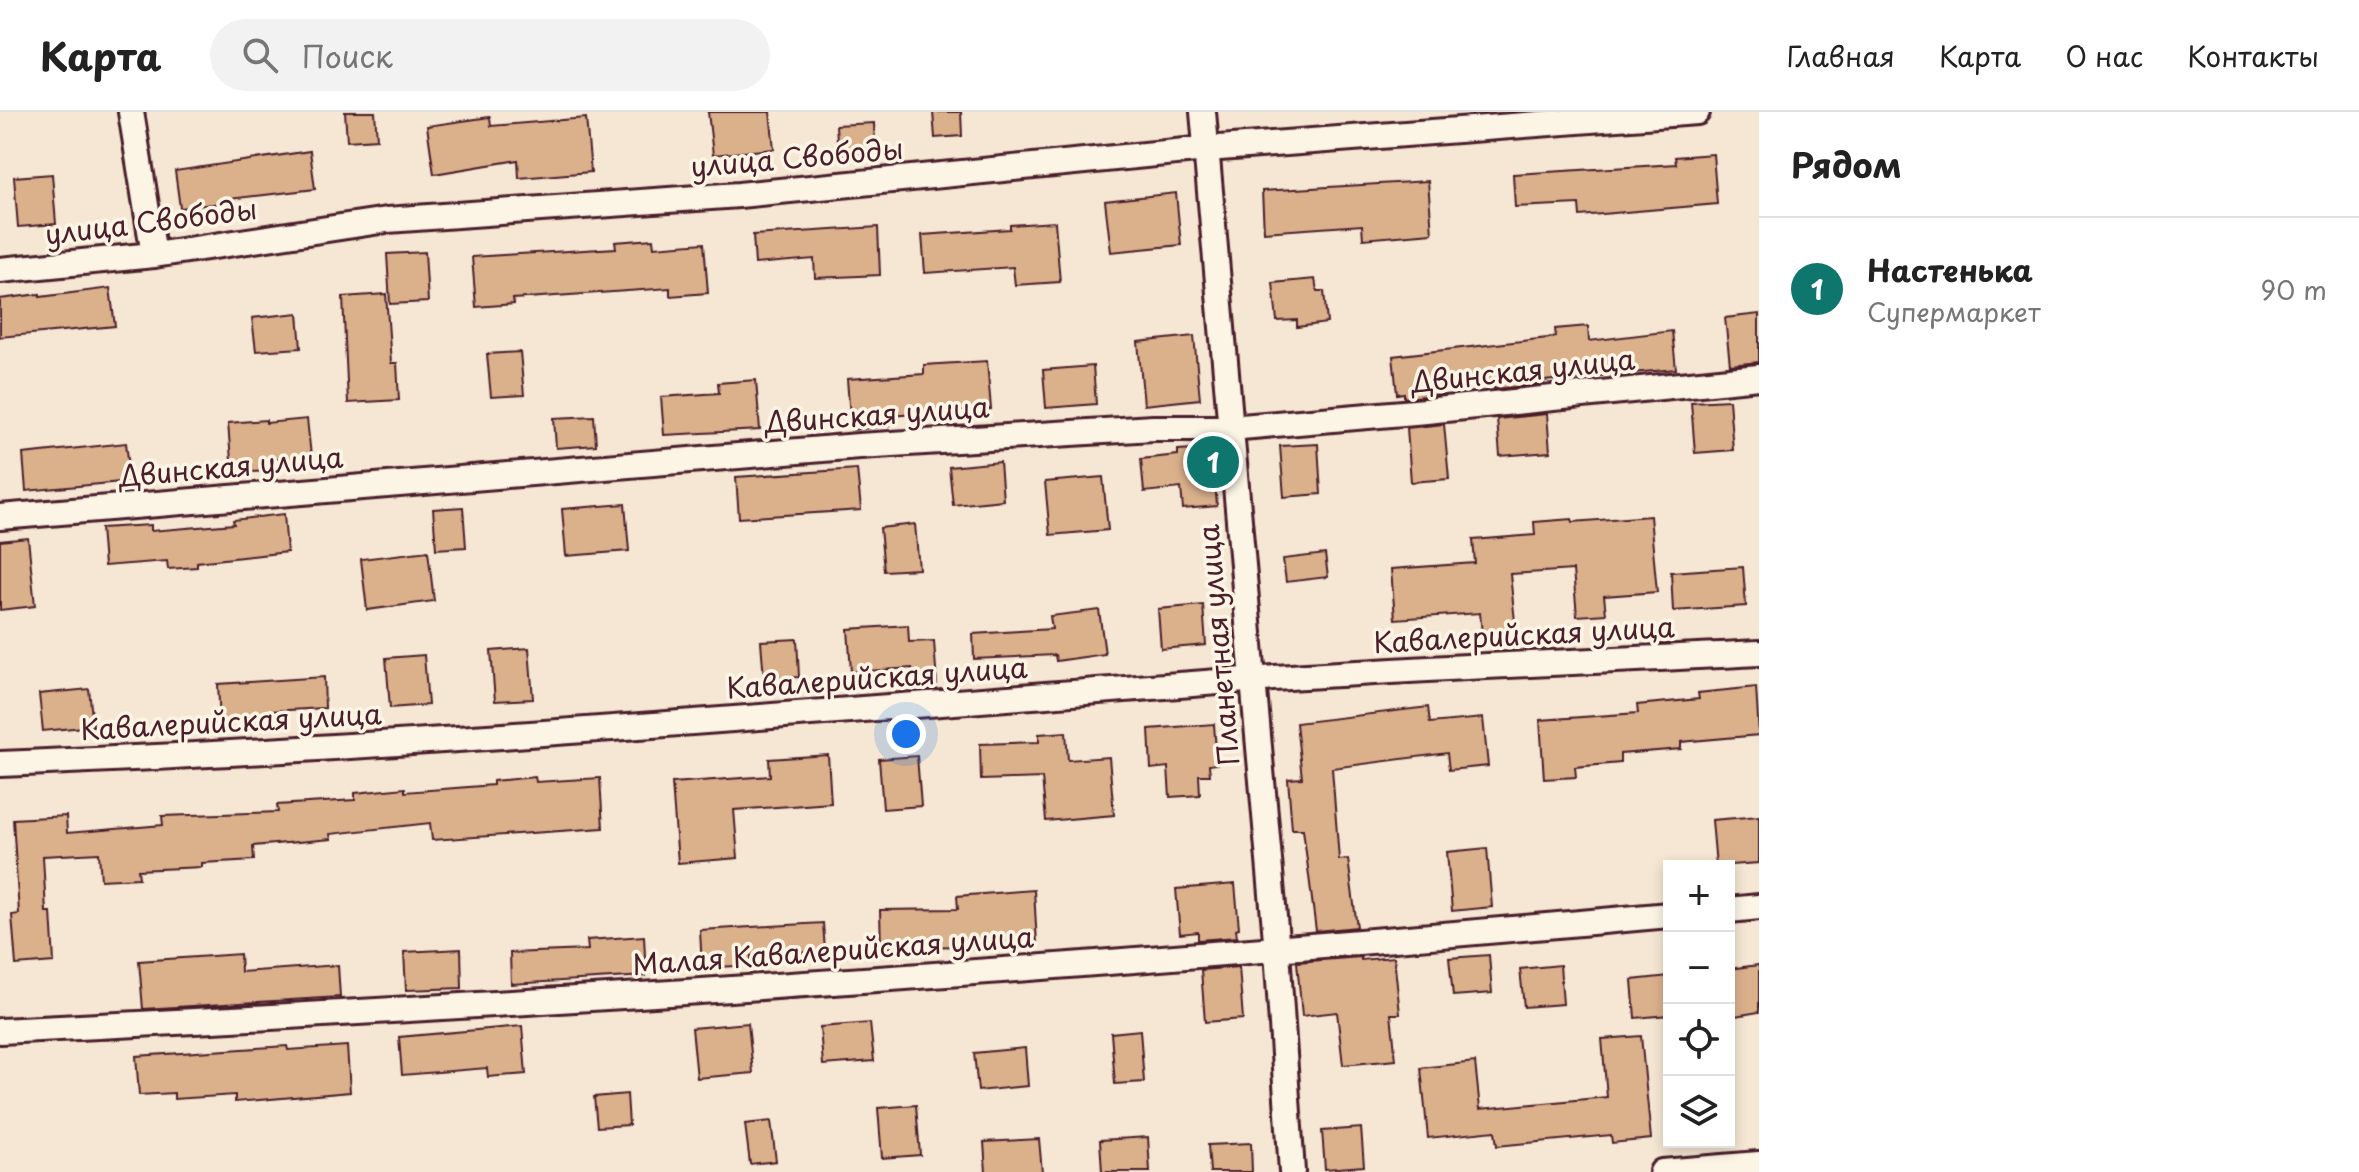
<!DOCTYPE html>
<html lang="ru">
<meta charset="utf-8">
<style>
:root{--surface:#fff;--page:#f2f2f2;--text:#222;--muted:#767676;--line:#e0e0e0;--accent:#0f766e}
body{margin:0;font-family:"Playpen Sans",sans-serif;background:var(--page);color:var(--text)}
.controls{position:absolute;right:24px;bottom:24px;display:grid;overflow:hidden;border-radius:0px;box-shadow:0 4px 12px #0003}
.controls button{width:72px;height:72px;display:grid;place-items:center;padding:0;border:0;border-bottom:2px solid var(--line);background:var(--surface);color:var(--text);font:40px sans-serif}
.you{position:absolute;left:906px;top:622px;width:28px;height:28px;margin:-20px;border:6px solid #fff;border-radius:50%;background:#1a73e8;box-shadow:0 0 0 12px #1a73e833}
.badge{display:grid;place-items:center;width:52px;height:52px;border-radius:50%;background:var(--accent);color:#fff;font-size:26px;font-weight:700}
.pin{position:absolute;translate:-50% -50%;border:4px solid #fff;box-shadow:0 2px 8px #0006}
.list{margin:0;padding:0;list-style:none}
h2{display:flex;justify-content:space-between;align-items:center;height:104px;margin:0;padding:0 32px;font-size:34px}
h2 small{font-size:26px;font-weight:400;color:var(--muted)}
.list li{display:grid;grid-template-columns:52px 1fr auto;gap:24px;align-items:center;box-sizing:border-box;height:144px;padding:0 32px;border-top:2px solid var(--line)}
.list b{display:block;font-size:30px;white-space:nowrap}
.list p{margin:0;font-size:26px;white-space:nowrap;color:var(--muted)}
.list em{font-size:26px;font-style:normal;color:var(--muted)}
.icon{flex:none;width:44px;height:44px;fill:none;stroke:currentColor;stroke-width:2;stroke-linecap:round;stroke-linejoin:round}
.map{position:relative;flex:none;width:1759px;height:1060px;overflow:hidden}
header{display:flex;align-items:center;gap:48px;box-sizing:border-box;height:112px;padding:0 40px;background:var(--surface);border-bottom:2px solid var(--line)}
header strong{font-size:38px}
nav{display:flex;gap:44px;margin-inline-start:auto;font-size:28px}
.search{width:560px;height:72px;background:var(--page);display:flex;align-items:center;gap:20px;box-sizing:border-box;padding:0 28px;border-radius:44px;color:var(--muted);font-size:30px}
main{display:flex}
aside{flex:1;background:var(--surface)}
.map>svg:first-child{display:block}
</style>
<header>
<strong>Карта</strong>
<div class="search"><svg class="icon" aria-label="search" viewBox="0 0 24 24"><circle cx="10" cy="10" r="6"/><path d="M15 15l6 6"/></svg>Поиск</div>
<nav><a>Главная</a><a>Карта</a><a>О нас</a><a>Контакты</a></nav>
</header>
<main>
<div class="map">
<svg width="1759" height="1060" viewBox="0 0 1759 1060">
<rect width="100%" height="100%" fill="#f5e7d3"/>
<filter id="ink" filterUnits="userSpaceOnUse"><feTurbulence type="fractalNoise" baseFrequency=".0125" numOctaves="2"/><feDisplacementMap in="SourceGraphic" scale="16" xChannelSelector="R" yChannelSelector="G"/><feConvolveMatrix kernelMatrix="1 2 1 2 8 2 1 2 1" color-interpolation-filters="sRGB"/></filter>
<g filter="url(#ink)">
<g fill="#dbb18c" stroke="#4a1f2b" stroke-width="2">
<polygon points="345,0 375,0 377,27 347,29"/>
<polygon points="708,0 770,0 774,37 713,43"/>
<polygon points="933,0 961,0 962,24 935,26"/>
<polygon points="490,5 491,14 586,6 591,60 519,66 518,48 434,62 427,14"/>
<polygon points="874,11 875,40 838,43 836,13"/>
<polygon points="310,39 315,77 229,87 230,90 180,96 175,59"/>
<polygon points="1713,42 1717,92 1580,104 1579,92 1515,95 1513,62 1676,52 1675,45"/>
<polygon points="52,62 56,112 18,115 14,65"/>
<polygon points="1428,69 1432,121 1363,127 1362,113 1264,120 1262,79"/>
<polygon points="1176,81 1181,133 1111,140 1105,89"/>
<polygon points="1055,110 1060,170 1015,173 1013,155 925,161 922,123 1010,117 1010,113"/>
<polygon points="878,115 880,163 815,166 814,147 755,152 753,123"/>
<polygon points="653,127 654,135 704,131 708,181 670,184 670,176 513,187 514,192 476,195 472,145 616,136 615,130"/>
<polygon points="425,140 428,190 390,192 387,142"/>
<polygon points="1315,167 1317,179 1324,179 1327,211 1297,215 1297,208 1277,209 1273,171"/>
<polygon points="110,176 115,214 0,225 0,187 40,182 40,185"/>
<polygon points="386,182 391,251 397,251 399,288 348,291 343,185"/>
<polygon points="298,201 301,236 256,239 252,206"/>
<polygon points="1759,202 1759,250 1730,253 1725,206"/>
<polygon points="1588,214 1589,229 1672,219 1676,257 1544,269 1544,272 1494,277 1493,270 1442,277 1442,282 1425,284 1404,286 1404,281 1397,282 1393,244 1556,225 1555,217"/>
<polygon points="1194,224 1200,287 1144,293 1138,230"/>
<polygon points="520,240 524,283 491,285 487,242"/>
<polygon points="987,249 991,297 888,304 889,314 851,318 847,267 924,262 924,253"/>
<polygon points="1093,254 1096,292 1046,296 1043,258"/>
<polygon points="756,268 760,318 664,323 661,285 719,281 718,271"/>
<polygon points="1729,288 1733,338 1695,341 1691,290"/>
<polygon points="1547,302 1550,340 1500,344 1497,307"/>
<polygon points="594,304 596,333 556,336 554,306"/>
<polygon points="307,307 311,344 269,348 270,359 232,361 228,311 266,308 266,311"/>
<polygon points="1444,312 1449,367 1411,370 1407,316"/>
<polygon points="126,331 131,369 26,379 23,342"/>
<polygon points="1318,332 1321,382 1284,385 1280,334"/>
<polygon points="1212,336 1217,394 1183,397 1181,376 1144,380 1141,347 1178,343 1178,338"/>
<polygon points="1000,350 1003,388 953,393 949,355"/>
<polygon points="857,357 861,398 739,406 736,365"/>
<polygon points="1103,365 1108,418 1050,423 1045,370"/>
<polygon points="625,392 629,439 566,444 562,397"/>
<polygon points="463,395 466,435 436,437 433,397"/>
<polygon points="284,402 287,440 197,450 197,455 168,457 167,449 104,454 101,416 151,413 151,419 234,412 233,408"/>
<polygon points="1650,404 1657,480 1604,484 1606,502 1577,504 1573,458 1510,462 1516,519 1482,522 1480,501 1395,507 1391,457 1475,451 1473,428 1535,423 1534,410 1572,407 1573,410"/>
<polygon points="915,412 919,457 884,459 880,416"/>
<polygon points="28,426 35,494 0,498 0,429"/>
<polygon points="428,439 434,489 367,498 361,447"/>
<polygon points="1325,442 1328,465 1286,470 1283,447"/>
<polygon points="1743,455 1746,494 1673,499 1671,460"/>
<polygon points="1203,493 1206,533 1161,537 1158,497"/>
<polygon points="1099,498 1105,542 1056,549 1055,543 974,547 973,522 1052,517 1050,504"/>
<polygon points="908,513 909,530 934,529 937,572 913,574 912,556 851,560 848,517"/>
<polygon points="797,527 799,565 764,567 761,529"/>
<polygon points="529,536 533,587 495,589 491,539"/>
<polygon points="424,543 428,593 390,596 386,546"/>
<polygon points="324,565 325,596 270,599 271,607 220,610 218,572"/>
<polygon points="1756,575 1759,623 1681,630 1681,637 1620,642 1620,651 1575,655 1576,665 1544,667 1540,608 1638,601 1637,593 1699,587 1698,581"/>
<polygon points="89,577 93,614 43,619 39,582"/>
<polygon points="1428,595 1430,611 1483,606 1488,654 1449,658 1447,641 1332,656 1339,748 1348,747 1357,815 1316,819 1303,717 1292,717 1288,667 1302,666 1296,611"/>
<polygon points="1214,612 1217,652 1209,653 1210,663 1199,663 1200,683 1170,685 1168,655 1151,657 1149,617"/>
<polygon points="1066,620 1068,648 1109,645 1114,703 1046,709 1042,666 981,668 980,632 1039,630 1039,622"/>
<polygon points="828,643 831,691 734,698 738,746 678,751 672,671 770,664 769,647"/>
<polygon points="917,644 921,694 883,697 879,647"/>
<polygon points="535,665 536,670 600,666 603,716 432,728 430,711 330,722 331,727 253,734 254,748 202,751 202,755 138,758 139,766 101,768 99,741 43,744 46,800 51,800 54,850 16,853 12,803 19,802 13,707 66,704 67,721 163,713 162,704 278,700 277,693 355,688 355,681 405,676 405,680 493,673 493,669"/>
<polygon points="1759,704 1759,751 1716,754 1712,708"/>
<polygon points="1487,736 1492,795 1452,799 1447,740"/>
<polygon points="1235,772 1239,816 1236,817 1237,825 1198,828 1198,820 1180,822 1176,777"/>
<polygon points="1034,778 1037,832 961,837 961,834 881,836 880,798 958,797 957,784"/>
<polygon points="823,811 825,839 751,844 752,853 702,856 700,818"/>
<polygon points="644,824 646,864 511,872 510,841 588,838 587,828"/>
<polygon points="461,837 462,876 406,878 404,840"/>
<polygon points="240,842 241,860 338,853 340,885 143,897 139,849"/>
<polygon points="1489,843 1492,881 1453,884 1449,846"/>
<polygon points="1361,845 1361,848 1394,845 1400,902 1391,902 1396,948 1343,953 1337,900 1302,904 1297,850"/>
<polygon points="1560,853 1563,892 1524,895 1520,857"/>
<polygon points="1759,853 1759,900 1729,905 1729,857"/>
<polygon points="1239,855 1243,907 1205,910 1201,858"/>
<polygon points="1669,864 1669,903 1635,906 1632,868"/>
<polygon points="748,911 753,961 697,966 692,916"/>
<polygon points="870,911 874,949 823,953 820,915"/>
<polygon points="522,914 526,962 488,965 487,956 402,963 399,925"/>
<polygon points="1140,918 1144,970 1115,972 1111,921"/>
<polygon points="1641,924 1651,1027 1612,1031 1611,1023 1497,1034 1495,1019 1428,1026 1421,956 1475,950 1480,997 1607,985 1602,927"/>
<polygon points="287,934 288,938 347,934 350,980 235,990 235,983 174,987 174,981 139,983 136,944"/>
<polygon points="1025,936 1028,974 978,979 974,941"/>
<polygon points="627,982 629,1013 597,1015 594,985"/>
<polygon points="916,993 920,1043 882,1046 878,996"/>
<polygon points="771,1009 776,1049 750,1052 745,1012"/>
<polygon points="1361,1016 1364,1054 1325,1057 1322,1019"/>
<polygon points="1148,1025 1150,1060 1102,1060 1100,1028"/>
<polygon points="1039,1027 1042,1060 986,1060 984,1030"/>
<polygon points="1251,1031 1252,1060 1210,1060 1208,1033"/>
</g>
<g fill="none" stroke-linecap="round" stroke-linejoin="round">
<g stroke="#4a1f2b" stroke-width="30">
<g id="street">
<polyline points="131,0 154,143"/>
<polyline points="1203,0 1277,839 1292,1060"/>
<polyline points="0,158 154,143 387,108 739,83 1206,37 1697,0"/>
<polyline points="0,405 859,334 1153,316 1230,316 1426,299 1759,265"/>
<path d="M0,652C416,636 831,598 1246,568C1417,556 1588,550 1759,541"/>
<polyline points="1729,798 1759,795"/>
<path d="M0,919C557,892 1114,854 1669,803"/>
<polyline points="1662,1060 1759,1052"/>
</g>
</g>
<use href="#street" stroke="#fcf5e5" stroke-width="24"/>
</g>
</g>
<g text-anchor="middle" stroke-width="7" stroke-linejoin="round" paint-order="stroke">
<g font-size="28" fill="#4a1f2b" stroke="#fcf5e5">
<text transform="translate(797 46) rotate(-5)" y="10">улица Свободы</text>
<text transform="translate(151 110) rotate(-7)" y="10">улица Свободы</text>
<text transform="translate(1523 259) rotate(-6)" y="10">Двинская улица</text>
<text transform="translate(877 303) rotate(-4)" y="10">Двинская улица</text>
<text transform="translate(231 355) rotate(-5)" y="10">Двинская улица</text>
<text transform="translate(1524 523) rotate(-3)" y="10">Кавалерийская улица</text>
<text transform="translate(1219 533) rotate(-95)" y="10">Планетная улица</text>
<text transform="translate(877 566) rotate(-4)" y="10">Кавалерийская улица</text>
<text transform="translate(231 610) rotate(-3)" y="10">Кавалерийская улица</text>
<text transform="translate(833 839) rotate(-4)" y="10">Малая Кавалерийская улица</text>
</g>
</g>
</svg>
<div class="controls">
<button>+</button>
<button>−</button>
<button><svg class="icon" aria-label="locate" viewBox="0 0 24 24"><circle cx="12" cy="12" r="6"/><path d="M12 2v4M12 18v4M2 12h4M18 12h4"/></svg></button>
<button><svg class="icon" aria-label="layers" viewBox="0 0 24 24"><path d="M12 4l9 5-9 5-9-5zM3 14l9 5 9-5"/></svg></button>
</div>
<div class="you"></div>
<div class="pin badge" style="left:1213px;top:350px">1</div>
</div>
<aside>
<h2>Рядом<small></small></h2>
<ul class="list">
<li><span class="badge">1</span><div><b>Настенька</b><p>Супермаркет</p></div><em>90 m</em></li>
</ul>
</aside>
</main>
